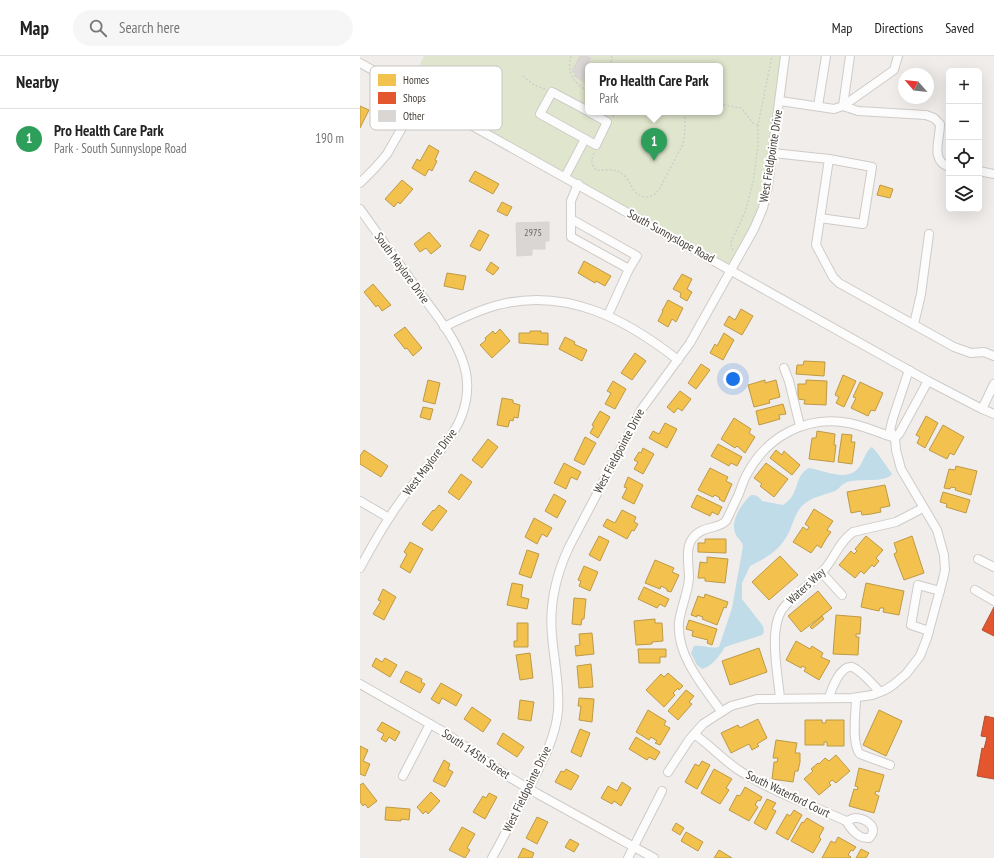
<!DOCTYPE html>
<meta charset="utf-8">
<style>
:root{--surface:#fff;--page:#f6f6f6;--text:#222;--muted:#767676;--line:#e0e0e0;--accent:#ea580c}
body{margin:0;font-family:"PT Sans Narrow",sans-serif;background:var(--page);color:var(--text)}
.controls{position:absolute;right:12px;top:12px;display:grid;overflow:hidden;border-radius:6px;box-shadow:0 4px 16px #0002}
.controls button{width:36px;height:36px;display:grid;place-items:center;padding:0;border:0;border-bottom:1px solid var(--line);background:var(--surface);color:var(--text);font:20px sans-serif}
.compass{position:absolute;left:538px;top:12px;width:36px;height:36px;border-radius:50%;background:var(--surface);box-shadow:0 4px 16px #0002;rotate:298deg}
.you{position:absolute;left:373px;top:323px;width:14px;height:14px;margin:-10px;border:3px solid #fff;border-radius:50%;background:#1a73e8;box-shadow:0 0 0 6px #1a73e833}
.badge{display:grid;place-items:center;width:26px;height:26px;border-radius:50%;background:var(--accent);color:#fff;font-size:13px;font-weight:700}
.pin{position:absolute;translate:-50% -33px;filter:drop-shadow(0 1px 2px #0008)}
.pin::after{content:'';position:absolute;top:21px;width:14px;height:12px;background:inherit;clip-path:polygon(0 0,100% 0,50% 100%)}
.popup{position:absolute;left:225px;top:7px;width:138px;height:52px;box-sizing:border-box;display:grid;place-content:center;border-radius:6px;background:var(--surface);filter:drop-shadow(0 1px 3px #0005);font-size:13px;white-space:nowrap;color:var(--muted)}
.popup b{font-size:15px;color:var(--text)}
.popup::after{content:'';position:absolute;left:50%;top:100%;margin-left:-8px;border:8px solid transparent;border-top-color:var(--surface)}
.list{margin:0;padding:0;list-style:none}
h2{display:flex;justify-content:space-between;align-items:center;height:52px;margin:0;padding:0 16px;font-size:17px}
h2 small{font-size:13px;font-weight:400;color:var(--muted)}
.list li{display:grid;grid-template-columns:26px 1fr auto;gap:12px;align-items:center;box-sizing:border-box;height:60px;padding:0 16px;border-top:1px solid var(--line)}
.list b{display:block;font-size:15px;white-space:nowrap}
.list p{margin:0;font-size:13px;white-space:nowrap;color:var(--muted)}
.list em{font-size:13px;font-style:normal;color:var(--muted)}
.icon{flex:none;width:22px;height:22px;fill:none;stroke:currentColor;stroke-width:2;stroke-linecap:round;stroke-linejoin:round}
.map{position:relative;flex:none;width:634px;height:802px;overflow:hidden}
header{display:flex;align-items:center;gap:24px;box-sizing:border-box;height:56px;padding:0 20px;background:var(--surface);border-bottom:1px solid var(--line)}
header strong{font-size:19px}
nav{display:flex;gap:22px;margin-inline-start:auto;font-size:14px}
.search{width:280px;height:36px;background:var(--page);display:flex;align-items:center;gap:10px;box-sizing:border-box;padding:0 14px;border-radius:22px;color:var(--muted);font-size:15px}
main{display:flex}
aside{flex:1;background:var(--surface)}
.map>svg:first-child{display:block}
</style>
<header>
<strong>Map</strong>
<div class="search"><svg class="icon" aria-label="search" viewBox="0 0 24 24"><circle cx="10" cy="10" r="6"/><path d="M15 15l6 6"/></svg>Search here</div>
<nav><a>Map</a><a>Directions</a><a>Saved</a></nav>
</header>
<main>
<aside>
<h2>Nearby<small></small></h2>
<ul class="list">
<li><span class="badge" style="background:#2e9e5b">1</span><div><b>Pro Health Care Park</b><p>Park · South Sunnyslope Road</p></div><em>190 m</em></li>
</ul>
</aside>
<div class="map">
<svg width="634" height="802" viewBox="0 0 634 802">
<rect width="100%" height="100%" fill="#f0edea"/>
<path fill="#e0e6cd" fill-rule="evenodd" d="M64,0H425L403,152L371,214L47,33ZM228,10H360V56H228Z"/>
<path fill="#c0dce9" d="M512,391C520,399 525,409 532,418C525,428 497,421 485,427C481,429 479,433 475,435C464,439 451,441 442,450C436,456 433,467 430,474C421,494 408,501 390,510L382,527V543L403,570L404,576L402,579L365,591C360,599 352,611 342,613L337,609L331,597L334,590C343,589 350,593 359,591L372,552L383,490C382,485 379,484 376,479C369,466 381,448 391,439C396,439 399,440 402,445L423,449C441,438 433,420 449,412C467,415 492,429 502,406C505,401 507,394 512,391Z"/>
<g fill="#f2c14e" stroke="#be9a47">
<polygon points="0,50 9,54 0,72"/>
<polygon points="69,89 79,95 75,104 77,105 72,115 69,113 65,120 52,112 57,103 60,105"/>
<polygon points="115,115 139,128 133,138 109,125"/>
<polygon points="42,124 53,133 40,148 38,146 34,151 25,143"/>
<polygon points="520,129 533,133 530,142 517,139"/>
<polygon points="142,146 152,151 147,160 137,155"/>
<polygon points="119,174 129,179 120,195 110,190"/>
<polygon points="69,176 81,190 71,198 66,192 60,196 54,188"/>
<polygon points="224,205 251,220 245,230 236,225 235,227 218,217"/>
<polygon points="131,206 139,212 133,219 126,214"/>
<polygon points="87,217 106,220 103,234 84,230"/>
<polygon points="322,218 332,223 327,233 332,236 327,245 320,241 321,237 313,233"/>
<polygon points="13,228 31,249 22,255 18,249 16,251 4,236"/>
<polygon points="308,244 323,252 316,266 312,263 308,271 298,265 303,255 302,255"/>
<polygon points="381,253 393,260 382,279 364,269 369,260 375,264"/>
<polygon points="45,271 62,292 53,300 47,292 45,293 34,279"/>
<polygon points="140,273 150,285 132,302 120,289 126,284 125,282 133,275 135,278"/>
<polygon points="170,275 181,275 181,277 188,277 188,289 159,287 159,277 170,277"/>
<polygon points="364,277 374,284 363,304 350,297 355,288 357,290"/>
<polygon points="205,281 215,286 214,288 227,294 222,305 199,293"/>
<polygon points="275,297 286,305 272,324 261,317"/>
<polygon points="444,305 465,306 464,320 436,318 437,309 443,309"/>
<polygon points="341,308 350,314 336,333 328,327"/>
<polygon points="483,319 496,325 484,351 476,347 479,341 475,339"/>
<polygon points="68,324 80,327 75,348 63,345"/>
<polygon points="405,324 405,327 416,324 420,341 409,344 410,347 394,351 388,329"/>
<polygon points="446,324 467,325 466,349 444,348 445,344 438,343 438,328 446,328"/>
<polygon points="253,325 266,333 255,353 245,348 251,337 247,335"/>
<polygon points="500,326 523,337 515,355 511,354 508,360 491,352 496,342 493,341"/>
<polygon points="320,335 331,343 322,355 318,352 314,357 307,351"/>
<polygon points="142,342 153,344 153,347 160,349 158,362 154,361 153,365 150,364 148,371 137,369"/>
<polygon points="423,348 426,358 419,359 420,363 399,369 396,355"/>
<polygon points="63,351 73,353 70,364 60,361"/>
<polygon points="240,355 250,361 238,382 230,377 234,370 232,369"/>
<polygon points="566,360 578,367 565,392 557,387 560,381 556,379"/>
<polygon points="374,362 391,373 389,377 395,381 385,397 377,390 375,392 361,383"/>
<polygon points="305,367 317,373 307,392 289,382 293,375 299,378"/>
<polygon points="583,369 604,381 594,399 590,397 587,403 569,394"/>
<polygon points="457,375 475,378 474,389 476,389 474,406 449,403 452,382 456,382"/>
<polygon points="482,378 492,379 491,386 495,386 492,408 478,406"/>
<polygon points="225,381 236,387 224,409 214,404"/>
<polygon points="128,383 138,391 122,412 112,404"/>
<polygon points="358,388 382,401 377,410 371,407 369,410 351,400"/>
<polygon points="283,392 294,398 283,418 274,413 278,406 274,404 279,396 281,397"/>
<polygon points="4,394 28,410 21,421 0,408 0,400"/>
<polygon points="416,394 422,399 424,395 440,409 432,419 410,402"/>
<polygon points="204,407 221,416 217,424 211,421 206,433 194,427"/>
<polygon points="406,407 428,423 414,441 400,430 402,428 394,422"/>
<polygon points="596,410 617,415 611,439 595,434 596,432 591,431 590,433 584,432 589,413 595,414"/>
<polygon points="350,412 368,421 366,425 372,428 364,446 359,443 360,442 355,439 353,441 338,434"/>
<polygon points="101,418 112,426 99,444 88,436"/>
<polygon points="268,421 283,429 274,448 262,442 267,432 264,431"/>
<polygon points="525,429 530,450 520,452 521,456 511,458 502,459 501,455 491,457 487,436"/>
<polygon points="583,436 610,444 606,457 586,451 587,448 580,446"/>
<polygon points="194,438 206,445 197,462 185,455"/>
<polygon points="337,439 362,451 358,459 352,456 350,460 331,451"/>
<polygon points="79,449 87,455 72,475 62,468 73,454 74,455"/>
<polygon points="454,453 473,465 467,474 471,476 466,483 461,492 457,489 451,497 433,486 443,471 447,474 449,471 445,468"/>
<polygon points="262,454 276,461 274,466 278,468 274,475 272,474 267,483 243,470 247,463 255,467"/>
<polygon points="174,462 192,472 187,481 182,478 177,488 165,481"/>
<polygon points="239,480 249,485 240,505 229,499"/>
<polygon points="506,480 523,494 516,502 519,505 514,511 512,509 504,518 501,515 495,522 479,509 491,495 494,498 497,495 495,493"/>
<polygon points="552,480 564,517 544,524 534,498 537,496 534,487"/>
<polygon points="345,483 366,483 366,497 338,496 338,487 345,487"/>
<polygon points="50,486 63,493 50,517 40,511 47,498 44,496"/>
<polygon points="167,494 179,498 171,522 159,518"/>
<polygon points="420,500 438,519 409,544 392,526"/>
<polygon points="347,501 368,503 365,527 345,525 345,522 338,522 340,506 347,507"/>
<polygon points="295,504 314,512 312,516 319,519 311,536 307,535 307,533 301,530 300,533 285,527"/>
<polygon points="224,510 238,516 230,535 219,530 221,525 218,524"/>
<polygon points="152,527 163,529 161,541 169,543 167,553 147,549"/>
<polygon points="506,527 544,535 539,559 523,556 524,552 520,552 519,555 501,551"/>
<polygon points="284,531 309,543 305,551 300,548 297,552 278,543"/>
<polygon points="23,533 36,541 24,564 13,558 21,545 18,544"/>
<polygon points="458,535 472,552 441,576 428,560"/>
<polygon points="345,538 368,546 366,552 364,551 357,569 342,563 343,561 337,559 337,561 331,559 338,540 344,542"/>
<polygon points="214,542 226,543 224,563 222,563 221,569 212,568"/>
<polygon points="476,559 501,561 500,578 496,578 496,581 499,581 498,599 473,598"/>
<polygon points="462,560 464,563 452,573 450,571"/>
<polygon points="295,563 295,567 302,567 303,585 292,586 292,588 276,589 274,565"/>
<polygon points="329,564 357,573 352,589 347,587 348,584 332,580 333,575 326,573"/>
<polygon points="157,567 168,567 168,591 154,591 154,585 157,585"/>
<polygon points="232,577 234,598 216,600 215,590 220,589 219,578"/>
<polygon points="436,585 450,593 452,590 455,592 463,597 461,601 470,605 459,624 444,615 446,612 442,610 441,612 426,604"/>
<polygon points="399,592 407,616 370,629 362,605"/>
<polygon points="278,593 306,593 306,601 300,601 300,607 279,607"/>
<polygon points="170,597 173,622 160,624 156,599"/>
<polygon points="16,602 22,606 25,602 37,609 30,621 12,610"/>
<polygon points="231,608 233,631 219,632 217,610"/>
<polygon points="46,615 62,623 61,626 65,628 60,637 40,626"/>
<polygon points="308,617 323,630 319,634 318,632 313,637 315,639 304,651 286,634 301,618 304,621"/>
<polygon points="81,627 102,639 96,650 82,642 79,648 71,643"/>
<polygon points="326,634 334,640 329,646 332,648 318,664 308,655"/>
<polygon points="219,642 234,643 232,666 219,664 221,650 218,650"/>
<polygon points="160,644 174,646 171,665 158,663"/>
<polygon points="112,651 131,664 123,676 104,663"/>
<polygon points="288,654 306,665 304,669 310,672 300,689 295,687 297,685 291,681 289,684 276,676"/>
<polygon points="519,654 542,665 526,700 503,689"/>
<polygon points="398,663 407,682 397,688 399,690 392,694 389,688 371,697 361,677 378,669 380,672"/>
<polygon points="445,664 462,664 462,667 466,667 466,664 484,664 484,690 467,690 467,686 464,686 464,689 445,689"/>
<polygon points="22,666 40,676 35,685 29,681 26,686 21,683 24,678 17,674"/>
<polygon points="220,673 230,677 221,701 211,696"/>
<polygon points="143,677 164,691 157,701 137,688"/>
<polygon points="276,681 300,696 295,704 289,701 287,704 269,693"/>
<polygon points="416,684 437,687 435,697 440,697 440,706 438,715 435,715 433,726 412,723 414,706 417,706 418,702 413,702"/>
<polygon points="0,690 8,694 3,705 10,708 5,720 0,718"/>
<polygon points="476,699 490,715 476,727 472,724 469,727 471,729 459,739 444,723 453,715 451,713 458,707 459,708 465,702 469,705"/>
<polygon points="84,704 90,708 88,713 93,716 85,731 73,725"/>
<polygon points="342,705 350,709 337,733 325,726 335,708 339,710"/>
<polygon points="499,712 524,719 519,736 516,735 515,738 519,740 514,757 489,750 494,733 497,734 498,731 495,730"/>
<polygon points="206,713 219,720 211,734 195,726 201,715 204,716"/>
<polygon points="354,713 372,723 366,732 369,734 360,748 341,737"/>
<polygon points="262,726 271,732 261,750 254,745 252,748 241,742 248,730 257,735"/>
<polygon points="3,727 17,745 8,752 5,748 3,750 0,746 0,729"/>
<polygon points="385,731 402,741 400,745 398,744 395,749 398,751 389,765 369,754 377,739 380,740"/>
<polygon points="71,736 80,745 68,758 66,755 63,758 57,751"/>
<polygon points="129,737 137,741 125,763 113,756 123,740 126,742"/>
<polygon points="407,743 416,747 412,753 416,755 406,774 394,767"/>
<polygon points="26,751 50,753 49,764 41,763 41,765 25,764"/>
<polygon points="434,754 442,759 428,784 416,777 427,758 430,760"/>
<polygon points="177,761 188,766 177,788 166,782"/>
<polygon points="447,762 464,772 459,781 461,783 453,797 431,785 442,766 443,767"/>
<polygon points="316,767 324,772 320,779 312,774"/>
<polygon points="102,771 115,778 107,792 110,794 105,802 89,794"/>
<polygon points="326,776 343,786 338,795 321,785"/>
<polygon points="478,781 496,791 493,795 491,794 488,799 491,801 490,802 462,802 471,785 475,787"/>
<polygon points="210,783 219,788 214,796 205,791"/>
<polygon points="163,792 174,797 172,802 158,802"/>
<polygon points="501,793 509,797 506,802 496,802"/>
<polygon points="359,794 372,802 354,802"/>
</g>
<g fill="#e4572e" stroke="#b45031">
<polygon points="634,551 634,580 622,574"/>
<polygon points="625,660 634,662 634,723 617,720 622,692 624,693 627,681 621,680"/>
</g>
<g fill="#d9d6d3" stroke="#d8d4d0">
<polygon points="220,0 227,0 231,2 225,14 228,16 228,28 214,20 216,17 212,15"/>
<polygon points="189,166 189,185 185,185 185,193 172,193 172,199 157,200 156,167"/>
</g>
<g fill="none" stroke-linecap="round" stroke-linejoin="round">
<g stroke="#cecbc8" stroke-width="10">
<g id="minor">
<path d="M490,0L483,50L498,55L566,59L574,62L580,68C580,84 570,104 589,111"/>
<polyline points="0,7 568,325 622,353 634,358"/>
<polyline points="420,45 474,53 483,50 534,14 538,0"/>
<polyline points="458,50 466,0"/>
<polyline points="228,55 192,36 180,58 236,89 247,66 229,56"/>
<polyline points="413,97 469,103"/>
<polyline points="619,115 634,118"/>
<polyline points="205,121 225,83"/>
<polyline points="0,127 15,112 27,98 60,40"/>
<path d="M0,153C20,181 40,209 60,237C76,259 96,282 104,309C111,331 106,356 94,375C81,396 63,415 48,435C29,459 14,486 0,512"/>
<polyline points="460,162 503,168 512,111 469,103 456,189 473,221 479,227 594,291 611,297 624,296 634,300"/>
<polyline points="211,163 277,200 269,213 211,181 211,145 218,128"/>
<polyline points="248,259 269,213"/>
<polyline points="554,268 561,238 569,178"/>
<path d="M84,271C102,262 119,254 138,249C206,231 266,263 318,304"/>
<polyline points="424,312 429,325 440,370"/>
<polyline points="622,353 634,328"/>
<polyline points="535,382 539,378 568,325"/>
<polyline points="0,445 29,462"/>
<polyline points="618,503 634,511"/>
<polyline points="462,517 482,539"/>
<polyline points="615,534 634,545"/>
<polyline points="569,575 551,569 558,529 580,535"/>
<polyline points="0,628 84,676 149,721 178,738 294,802"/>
<path d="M420,642C418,618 407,569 425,550C436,537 451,528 463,515C474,503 479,486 493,476L536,466L563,452"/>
<path d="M469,642C471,634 480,609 492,611C501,614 513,629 520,636"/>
<path d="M496,642C496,656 491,688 500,698L530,709"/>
<path d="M361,655C343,630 316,599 319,566C321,551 328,537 329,522C329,510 325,493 332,483C342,469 357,474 366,465C370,457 374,448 378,440C381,433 383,425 387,418C407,380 447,359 489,367C504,370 520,377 535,382"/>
<path d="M334,678C350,689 363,704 380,715C413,736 451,749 486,765C491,773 498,783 509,782C520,772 506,762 495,762C492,762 489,765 486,765"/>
<polyline points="308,716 329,684 343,668 371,650 397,643 492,642 512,639 525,634 533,629 546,618 560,600 567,582 583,523 585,514 584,499 577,474 541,413 536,394 535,382 530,374 533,362 549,314"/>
<polyline points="43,720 70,668"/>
<path d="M132,802C143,782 154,761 165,740C178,713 195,686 198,655C200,630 194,605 192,579C189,548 196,519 209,491L281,354L330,287L394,173L403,152L408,130L425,0"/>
<polyline points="268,802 302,735"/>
</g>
</g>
<g stroke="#d0cecc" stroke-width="1.5" stroke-dasharray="2 2" stroke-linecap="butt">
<path d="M211,0C206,16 214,28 228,35"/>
<polyline points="250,10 252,0"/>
<polyline points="163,20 174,29 185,33"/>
<polyline points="360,47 368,50 381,52 393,67 398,69"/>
<polyline points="253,61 255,56"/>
<path d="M234,97C231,104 231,108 236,114C244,115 255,112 261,117C271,123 271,137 282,140C290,143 294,139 299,134L323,88L325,74V56"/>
<polyline points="373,194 371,189 371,186 385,156 393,126 398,90 398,69 412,0"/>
</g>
<use href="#minor" stroke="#fdfcfc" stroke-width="8"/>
</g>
<g text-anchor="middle" stroke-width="4" stroke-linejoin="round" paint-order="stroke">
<g font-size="10" fill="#6a6560">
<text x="173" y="180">2975</text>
</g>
<g font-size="12" fill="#443e38" stroke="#fff">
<text transform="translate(411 100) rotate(-81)" y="4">West Fieldpointe Drive</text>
<text transform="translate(311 180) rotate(29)" y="4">South Sunnyslope Road</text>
<text transform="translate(42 212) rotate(54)" y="4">South Maylore Drive</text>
<text transform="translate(259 395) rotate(-62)" y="4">West Fieldpointe Drive</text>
<text transform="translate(70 406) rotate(-53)" y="4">West Maylore Drive</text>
<text transform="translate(446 530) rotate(-43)" y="4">Waters Way</text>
<text transform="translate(116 698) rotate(34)" y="4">South 145th Street</text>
<text transform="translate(167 733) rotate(-64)" y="4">West Fieldpointe Drive</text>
<text transform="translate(428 738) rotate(26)" y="4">South Waterford Court</text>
</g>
</g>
<rect x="10" y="10" width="132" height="64" rx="6" fill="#fff" stroke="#c7c5c3" stroke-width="1"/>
<rect x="18" y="18" width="18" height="12" fill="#f2c14e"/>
<rect x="18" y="36" width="18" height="12" fill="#e4572e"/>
<rect x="18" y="54" width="18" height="12" fill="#d9d6d3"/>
<g font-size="11" fill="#443e38">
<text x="43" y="28">Homes</text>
<text x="43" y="46">Shops</text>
<text x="43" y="64">Other</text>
</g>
</svg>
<div class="controls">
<button>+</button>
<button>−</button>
<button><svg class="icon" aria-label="locate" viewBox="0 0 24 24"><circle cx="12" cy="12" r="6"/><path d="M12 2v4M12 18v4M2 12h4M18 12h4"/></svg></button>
<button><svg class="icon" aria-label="layers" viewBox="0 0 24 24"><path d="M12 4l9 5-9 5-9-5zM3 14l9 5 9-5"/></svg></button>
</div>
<svg class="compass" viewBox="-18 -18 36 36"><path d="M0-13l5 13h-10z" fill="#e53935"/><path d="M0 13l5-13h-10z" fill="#767676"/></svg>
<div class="you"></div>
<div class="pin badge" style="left:294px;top:105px;background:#2e9e5b">1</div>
<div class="popup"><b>Pro Health Care Park</b>Park</div>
</div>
</main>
